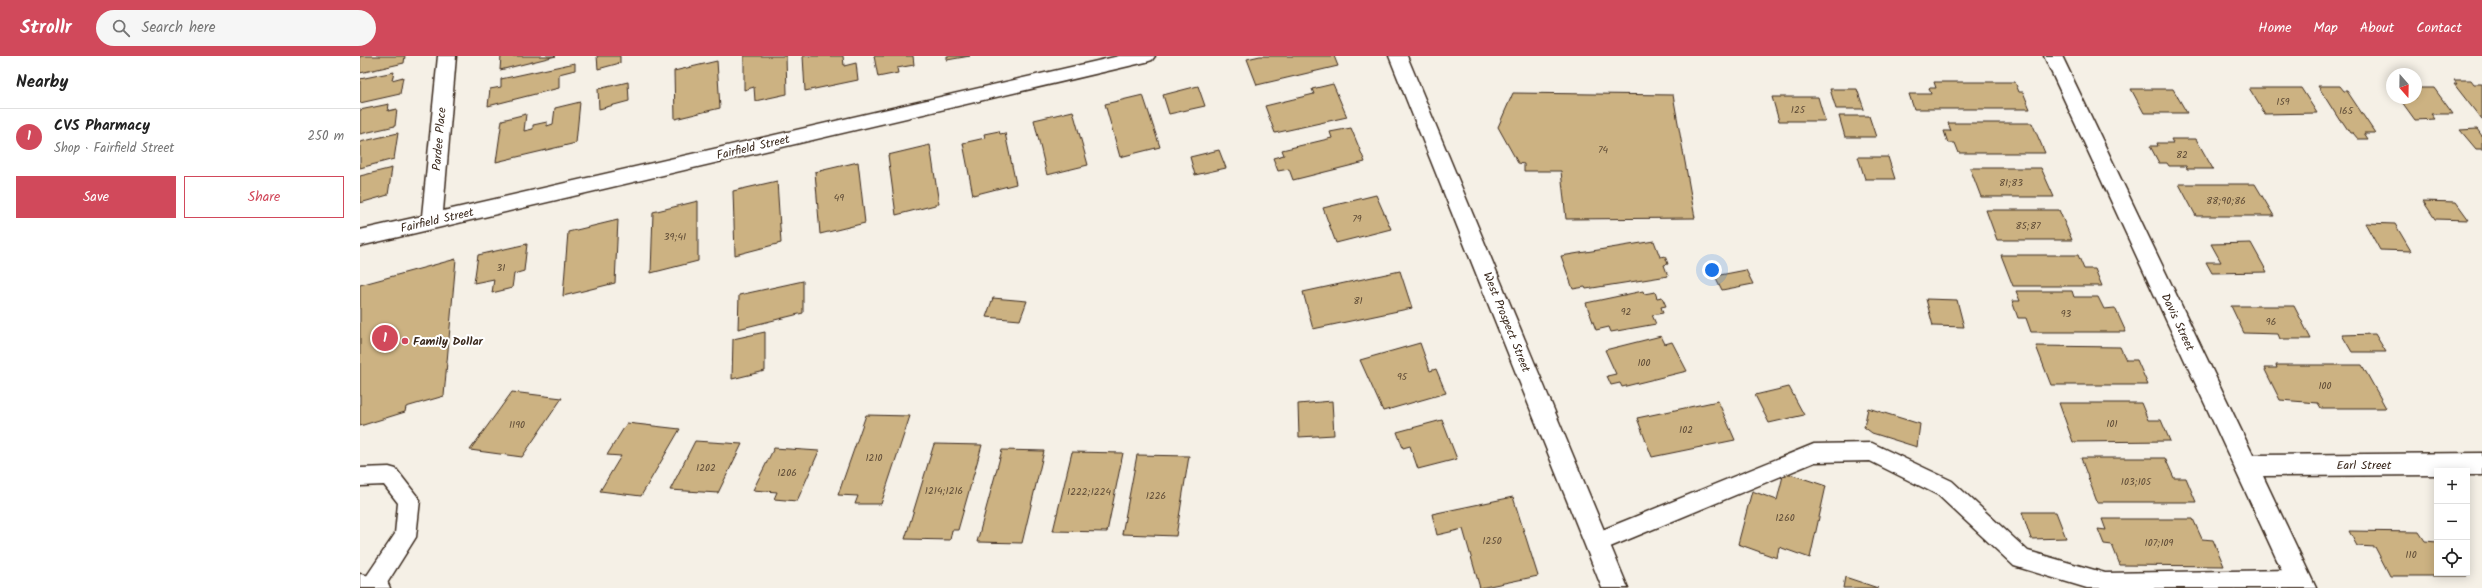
<!DOCTYPE html>
<meta charset="utf-8">
<style>
:root{--surface:#fff;--page:#f6f6f6;--text:#222;--muted:#767676;--line:#e0e0e0;--accent:#d1495b}
body{margin:0;font-family:Kalam,sans-serif;background:var(--page);color:var(--text)}
.controls{position:absolute;right:12px;bottom:12px;display:grid;overflow:hidden;border-radius:0px;box-shadow:0 2px 10px #0003}
.controls button{width:36px;height:36px;display:grid;place-items:center;padding:0;border:0;border-bottom:1px solid var(--line);background:var(--surface);color:var(--text);font:20px sans-serif}
.compass{position:absolute;left:2026px;top:12px;width:36px;height:36px;border-radius:50%;background:var(--surface);box-shadow:0 2px 10px #0003;rotate:160deg}
.you{position:absolute;left:1352px;top:214px;width:14px;height:14px;margin:-10px;border:3px solid #fff;border-radius:50%;background:#1a73e8;box-shadow:0 0 0 6px #1a73e833}
.badge{display:grid;place-items:center;width:26px;height:26px;border-radius:50%;background:var(--accent);color:#fff;font-size:13px;font-weight:700}
.pin{position:absolute;translate:-50% -50%;border:2px solid #fff;box-shadow:0 1px 4px #0006}
.list{margin:0;padding:0;list-style:none}
h2{display:flex;justify-content:space-between;align-items:center;height:52px;margin:0;padding:0 16px;font-size:17px}
h2 small{font-size:13px;font-weight:400;color:var(--muted)}
.list li{display:grid;grid-template-columns:26px 1fr auto;gap:12px;align-items:center;box-sizing:border-box;height:56px;padding:0 16px;border-top:1px solid var(--line)}
.list b{display:block;font-size:15px;white-space:nowrap}
.list p{margin:0;font-size:13px;white-space:nowrap;color:var(--muted)}
.list em{font-size:13px;font-style:normal;color:var(--muted)}
.actions{display:flex;gap:8px;padding:12px 16px}
.actions a{flex:1;padding:9px 0;border:1px solid var(--accent);border-radius:0px;text-align:center;font-size:14px;color:var(--accent)}
.actions .main{background:var(--accent);color:#fff}
.icon{flex:none;width:22px;height:22px;fill:none;stroke:currentColor;stroke-width:2;stroke-linecap:round;stroke-linejoin:round}
.map{position:relative;flex:none;width:2122px;height:532px;overflow:hidden}
header{display:flex;align-items:center;gap:24px;box-sizing:border-box;height:56px;padding:0 20px;background:var(--accent);color:#fff}
header strong{font-size:19px}
nav{display:flex;gap:22px;margin-inline-start:auto;font-size:14px}
.search{width:280px;height:36px;background:var(--page);display:flex;align-items:center;gap:10px;box-sizing:border-box;padding:0 14px;border-radius:22px;color:var(--muted);font-size:15px}
main{display:flex}
aside{flex:1;background:var(--surface)}
.map>svg:first-child{display:block}
</style>
<header>
<strong>Strollr</strong>
<div class="search"><svg class="icon" aria-label="search" viewBox="0 0 24 24"><circle cx="10" cy="10" r="6"/><path d="M15 15l6 6"/></svg>Search here</div>
<nav><a>Home</a><a>Map</a><a>About</a><a>Contact</a></nav>
</header>
<main>
<aside>
<h2>Nearby<small></small></h2>
<ul class="list">
<li><span class="badge">1</span><div><b>CVS Pharmacy</b><p>Shop · Fairfield Street</p></div><em>250 m</em></li>
</ul>
<div class="actions"><a class="main">Save</a><a>Share</a></div>
</aside>
<div class="map">
<svg width="2122" height="532" viewBox="0 0 2122 532">
<rect width="100%" height="100%" fill="#f5f0e6"/>
<filter id="ink" filterUnits="userSpaceOnUse"><feTurbulence type="fractalNoise" baseFrequency=".025" numOctaves="2"/><feDisplacementMap in="SourceGraphic" scale="8" xChannelSelector="R" yChannelSelector="G"/><feConvolveMatrix kernelMatrix="1 2 1 2 8 2 1 2 1" color-interpolation-filters="sRGB"/></filter>
<g filter="url(#ink)">
<g fill="#ccb282" stroke="#3b2a1e">
<polygon points="0,0 45,0 44,7 0,17"/>
<polygon points="141,0 196,0 140,14"/>
<polygon points="237,0 260,0 260,7 238,13"/>
<polygon points="384,0 426,0 427,38 395,45 394,31 384,34"/>
<polygon points="443,0 483,0 484,10 496,7 498,24 445,35"/>
<polygon points="514,0 553,0 554,9 537,12 538,17 518,21"/>
<polygon points="587,0 610,0 587,4"/>
<polygon points="900,0 974,0 978,10 897,29 887,3"/>
<polygon points="357,5 360,52 315,63 314,15"/>
<polygon points="215,7 215,14 199,18 199,32 128,50 130,33 141,31 141,23"/>
<polygon points="34,16 32,24 43,21 40,38 0,47 0,23"/>
<polygon points="2094,24 2111,24 2114,28 2122,28 2122,64 2094,28 2097,28"/>
<polygon points="268,26 269,45 239,53 238,33"/>
<polygon points="1574,26 1655,26 1659,36 1663,36 1670,53 1554,53 1549,38 1571,38 1569,32 1576,32"/>
<polygon points="973,28 987,61 915,77 905,50 954,38 952,33"/>
<polygon points="838,30 845,50 809,58 803,39"/>
<polygon points="1958,30 1980,30 1984,35 1987,35 2015,77 2004,77 2008,83 1998,83 1993,77 1990,77 1982,65 1980,65"/>
<polygon points="1889,32 1941,32 1957,57 1905,58"/>
<polygon points="2056,32 2074,32 2093,58 2071,58 2075,63 2055,64 2039,42 2056,42"/>
<polygon points="1470,33 1497,33 1504,53 1476,53"/>
<polygon points="1771,33 1813,33 1827,57 1784,57"/>
<polygon points="1153,37 1313,39 1335,162 1206,163 1201,115 1164,115 1164,108 1158,107 1138,71"/>
<polygon points="783,39 800,91 760,101 745,48"/>
<polygon points="1412,41 1458,41 1465,65 1419,65"/>
<polygon points="220,46 216,87 136,106 142,64 166,58 164,75 173,73 173,69 187,66 187,70 193,68 195,52"/>
<polygon points="29,48 28,55 37,53 35,70 0,78 0,54"/>
<polygon points="713,55 728,109 687,119 674,64"/>
<polygon points="1479,60 1509,60 1516,81 1485,81"/>
<polygon points="1588,67 1672,67 1685,97 1599,97 1595,87 1588,87 1584,75 1591,75"/>
<polygon points="991,72 1005,106 933,124 929,113 918,115 913,102 924,99 922,94 972,82 970,76"/>
<polygon points="2117,73 2122,80 2122,93 2116,93 2100,74"/>
<polygon points="639,75 640,78 645,77 656,128 613,139 603,87 625,82 624,78"/>
<polygon points="38,77 34,103 0,112 0,86"/>
<polygon points="1811,83 1836,83 1853,113 1827,113 1826,110 1809,110 1807,107 1799,107 1790,90 1798,90 1797,87 1813,87"/>
<polygon points="570,89 579,148 536,159 528,99"/>
<polygon points="859,94 866,112 835,119 830,101"/>
<polygon points="1498,101 1528,101 1535,123 1505,123"/>
<polygon points="498,106 505,167 460,178 455,116"/>
<polygon points="32,112 28,139 0,147 0,120"/>
<polygon points="1610,112 1681,112 1694,141 1621,141"/>
<polygon points="417,125 421,187 375,199 373,135"/>
<polygon points="1819,128 1895,128 1914,160 1836,160"/>
<polygon points="1016,139 1031,173 976,187 963,152"/>
<polygon points="338,145 338,205 291,217 293,156"/>
<polygon points="2063,145 2096,146 2109,164 2075,163"/>
<polygon points="1626,154 1699,154 1712,184 1637,184"/>
<polygon points="258,164 255,227 203,240 208,176"/>
<polygon points="2005,167 2035,168 2051,195 2020,194"/>
<polygon points="1294,185 1300,201 1305,200 1308,208 1304,209 1308,220 1226,233 1225,231 1213,233 1201,200"/>
<polygon points="1891,187 1907,216 1852,217 1846,206 1861,206 1851,188"/>
<polygon points="167,188 164,215 154,218 152,232 132,237 134,223 114,227 118,199"/>
<polygon points="1641,199 1718,199 1724,213 1735,213 1742,230 1653,230"/>
<polygon points="96,203 84,340 46,351 45,356 0,370 0,229"/>
<polygon points="1386,214 1393,228 1362,234 1355,220"/>
<polygon points="1040,215 1052,252 953,273 943,236"/>
<polygon points="443,225 443,257 378,273 379,239"/>
<polygon points="1283,235 1284,238 1295,236 1297,242 1302,241 1306,250 1301,251 1303,257 1292,259 1296,268 1251,276 1249,271 1236,274 1226,247"/>
<polygon points="1656,235 1712,235 1714,241 1738,241 1744,253 1755,252 1766,276 1671,276 1666,262 1658,262 1652,245 1660,245"/>
<polygon points="633,242 667,245 660,264 626,261"/>
<polygon points="1566,243 1597,244 1604,271 1573,270"/>
<polygon points="1871,250 1934,250 1951,283 1920,283 1918,278 1884,277"/>
<polygon points="405,276 405,315 372,323 373,283"/>
<polygon points="2015,278 2026,296 1992,296 1982,279"/>
<polygon points="1301,280 1305,288 1312,286 1327,315 1262,331 1260,327 1251,329 1247,320 1256,318 1245,294"/>
<polygon points="1060,287 1070,315 1076,313 1086,337 1023,355 1000,304"/>
<polygon points="1676,290 1760,291 1766,304 1777,304 1788,329 1691,329"/>
<polygon points="1916,309 2002,309 2026,352 1961,352 1958,347 1920,344 1904,312 1917,312"/>
<polygon points="1429,331 1444,359 1409,367 1395,339"/>
<polygon points="152,336 202,342 162,401 110,394"/>
<polygon points="972,345 974,379 939,381 938,348"/>
<polygon points="1358,345 1375,384 1292,401 1277,362"/>
<polygon points="1699,347 1781,347 1788,364 1801,364 1810,385 1713,386"/>
<polygon points="1508,352 1560,368 1557,391 1512,377 1504,371"/>
<polygon points="506,359 550,360 521,448 495,448 498,440 478,439"/>
<polygon points="1082,364 1097,403 1058,413 1050,390 1043,392 1037,376"/>
<polygon points="267,367 320,373 281,440 240,435 261,400 247,399"/>
<polygon points="335,385 382,388 358,437 310,434"/>
<polygon points="574,388 622,389 598,474 592,474 590,484 545,483"/>
<polygon points="414,392 459,395 437,445 414,443 417,436 393,434"/>
<polygon points="642,394 684,395 662,487 617,486"/>
<polygon points="712,396 763,397 747,476 693,475"/>
<polygon points="777,399 829,400 816,480 762,478"/>
<polygon points="1721,402 1805,402 1814,422 1826,422 1836,446 1737,446"/>
<polygon points="1424,416 1466,430 1450,502 1419,491 1417,502 1378,488 1392,435 1417,444"/>
<polygon points="1153,441 1178,520 1120,532 1103,473 1077,479 1072,458"/>
<polygon points="1662,456 1696,456 1706,482 1671,483"/>
<polygon points="1742,463 1833,463 1842,483 1853,484 1864,510 1760,509 1752,489 1744,488 1738,473 1746,474"/>
<polygon points="1989,475 2059,476 2065,485 2077,486 2077,517 2105,517 2107,520 2030,520 2015,491 1997,490"/>
<polygon points="1485,521 1518,532 1483,532"/>
</g>
<g fill="none" stroke-linecap="round" stroke-linejoin="round">
<g stroke="#3b2a1e" stroke-width="3">
<g id="service">
<polygon points="1512,387 1592,425 1668,495 1745,517 1939,514 1947,517 1950,524 1945,532 1727,532 1654,510 1578,439 1510,405 1455,406 1238,496 1230,493 1227,486 1230,479 1454,388"/>
<polygon points="29,411 36,413 60,444 56,481 24,532 1,532 4,524 35,478 38,447 24,429 0,430 0,412"/>
</g>
</g>
<g stroke="#3b2a1e" stroke-width="3">
<g id="minor">
<polygon points="78,0 96,0 83,155 759,0 795,0 792,4 786,6 0,190 0,174 62,160"/>
<polygon points="1029,0 1047,0 1268,532 1242,532"/>
<polygon points="1684,0 1702,0 1893,399 2122,397 2122,419 2107,419 2107,415 2077,415 2077,419 1903,420 1956,532 1930,532"/>
</g>
</g>
<g stroke="#3b2a1e" stroke-width="3">
<polygon id="primary" points="0,518 26,523 30,532 0,532"/>
</g>
<use href="#service" fill="#fff" fill-rule="evenodd"/>
<use href="#minor" fill="#fff" fill-rule="evenodd"/>
<use href="#primary" fill="#fff" fill-rule="evenodd"/>
</g>
</g>
<circle fill="#d1495b" stroke="#fff" stroke-width="1.5" cx="45" cy="285" r="4"/>
<g text-anchor="middle" stroke-width="4" stroke-linejoin="round" paint-order="stroke">
<g font-size="10" fill="#5f4c37">
<text x="1923" y="49">159</text>
<text x="1438" y="57">125</text>
<text x="1986" y="58">165</text>
<text x="1243" y="97">74</text>
<text x="1822" y="102">82</text>
<text x="1651" y="130">81;83</text>
<text x="479" y="145">49</text>
<text x="1866" y="148">88;90;86</text>
<text x="997" y="166">79</text>
<text x="1668" y="173">85;87</text>
<text x="315" y="184">39;41</text>
<text x="141" y="215">31</text>
<text x="998" y="248">81</text>
<text x="1266" y="259">92</text>
<text x="1706" y="261">93</text>
<text x="1911" y="269">96</text>
<text x="1284" y="310">100</text>
<text x="1042" y="324">95</text>
<text x="1965" y="333">100</text>
<text x="1752" y="371">101</text>
<text x="157" y="372">1190</text>
<text x="1326" y="377">102</text>
<text x="514" y="405">1210</text>
<text x="346" y="415">1202</text>
<text x="427" y="420">1206</text>
<text x="1776" y="429">103;105</text>
<text x="584" y="438">1214;1216</text>
<text x="729" y="439">1222;1224</text>
<text x="796" y="443">1226</text>
<text x="1425" y="465">1260</text>
<text x="1132" y="488">1250</text>
<text x="1799" y="490">107;109</text>
<text x="2051" y="502">110</text>
</g>
<g font-size="12" fill="#3b2a1e" stroke="#fff">
<text transform="translate(79 83) rotate(-85)" y="4">Pardee Place</text>
<text transform="translate(393 91) rotate(-13)" y="4">Fairfield Street</text>
<text transform="translate(77 164) rotate(-13)" y="4">Fairfield Street</text>
<text transform="translate(1147 266) rotate(68)" y="4">West Prospect Street</text>
<text transform="translate(1818 266) rotate(65)" y="4">Davis Street</text>
<text x="2004" y="413">Earl Street</text>
</g>
<g font-size="12" font-weight="bold" fill="#3b2a1e" stroke="#fff" text-anchor="start">
<text x="53" y="289">Family Dollar</text>
</g>
</g>
</svg>
<div class="controls">
<button>+</button>
<button>−</button>
<button><svg class="icon" aria-label="locate" viewBox="0 0 24 24"><circle cx="12" cy="12" r="6"/><path d="M12 2v4M12 18v4M2 12h4M18 12h4"/></svg></button>
</div>
<svg class="compass" viewBox="-18 -18 36 36"><path d="M0-13l5 13h-10z" fill="#e53935"/><path d="M0 13l5-13h-10z" fill="#767676"/></svg>
<div class="you"></div>
<div class="pin badge" style="left:25px;top:282px">1</div>
</div>
</main>
